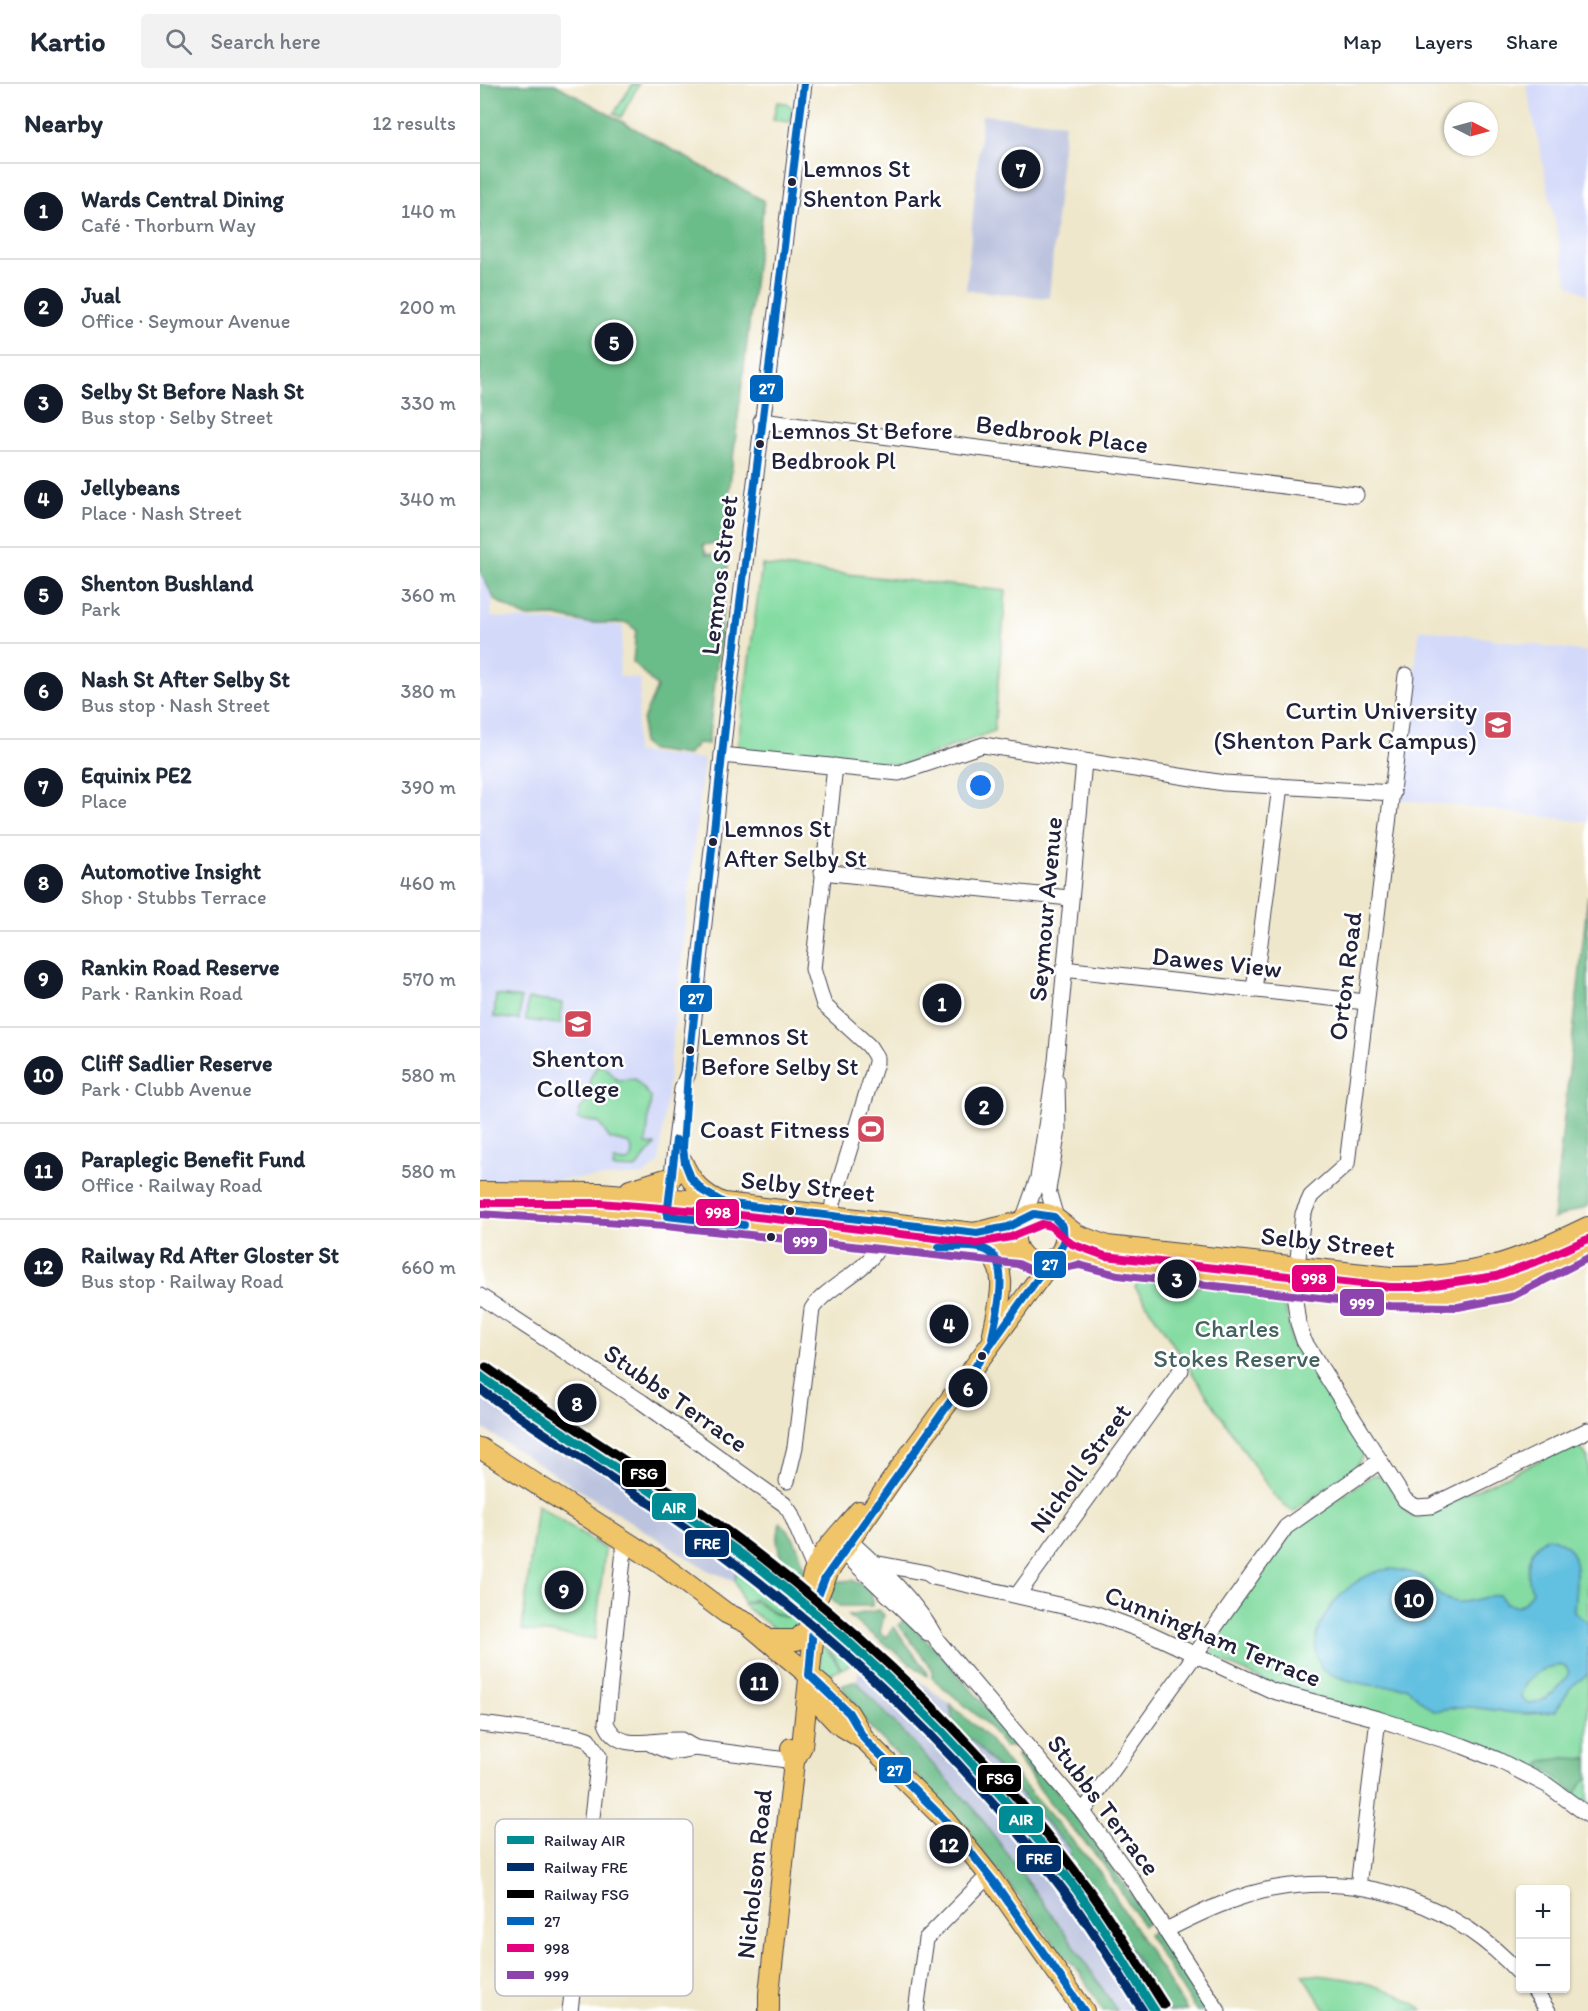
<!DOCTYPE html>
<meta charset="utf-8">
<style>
:root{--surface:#fff;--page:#f2f2f3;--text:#1f2937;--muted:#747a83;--line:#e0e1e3;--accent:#111827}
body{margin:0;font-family:Itim,sans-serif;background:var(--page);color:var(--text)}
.controls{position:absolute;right:18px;bottom:18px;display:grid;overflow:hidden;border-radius:6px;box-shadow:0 2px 4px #0004}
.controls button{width:54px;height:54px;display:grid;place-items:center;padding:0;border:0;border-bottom:2px solid var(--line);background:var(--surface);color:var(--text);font:30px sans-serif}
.compass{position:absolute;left:964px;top:18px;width:54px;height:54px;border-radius:50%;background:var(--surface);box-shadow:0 2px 4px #0004;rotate:96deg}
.you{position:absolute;left:501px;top:702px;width:21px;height:21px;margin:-15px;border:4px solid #fff;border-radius:50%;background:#1a73e8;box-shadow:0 0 0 9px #1a73e833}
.badge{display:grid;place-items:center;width:39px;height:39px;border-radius:50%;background:var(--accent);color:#fff;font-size:20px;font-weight:700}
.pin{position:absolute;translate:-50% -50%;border:3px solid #fff;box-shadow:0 2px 6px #0006}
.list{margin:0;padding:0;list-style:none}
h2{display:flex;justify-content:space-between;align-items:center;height:78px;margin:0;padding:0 24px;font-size:26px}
h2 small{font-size:20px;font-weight:400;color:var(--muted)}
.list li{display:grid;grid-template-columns:39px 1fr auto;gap:18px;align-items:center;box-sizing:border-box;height:96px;padding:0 24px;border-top:2px solid var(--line)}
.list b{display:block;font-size:22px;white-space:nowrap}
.list p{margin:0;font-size:20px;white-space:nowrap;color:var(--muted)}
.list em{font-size:20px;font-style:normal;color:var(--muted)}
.icon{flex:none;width:33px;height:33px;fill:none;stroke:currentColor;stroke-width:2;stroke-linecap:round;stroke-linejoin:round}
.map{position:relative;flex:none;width:1108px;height:1927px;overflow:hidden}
header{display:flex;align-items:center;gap:36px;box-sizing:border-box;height:84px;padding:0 30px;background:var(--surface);border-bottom:2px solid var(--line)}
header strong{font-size:28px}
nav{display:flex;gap:33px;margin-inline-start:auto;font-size:21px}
.search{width:420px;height:54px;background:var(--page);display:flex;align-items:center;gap:15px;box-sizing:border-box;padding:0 21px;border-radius:6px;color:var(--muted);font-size:22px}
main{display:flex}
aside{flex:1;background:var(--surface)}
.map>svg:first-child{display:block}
</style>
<header>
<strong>Kartio</strong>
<div class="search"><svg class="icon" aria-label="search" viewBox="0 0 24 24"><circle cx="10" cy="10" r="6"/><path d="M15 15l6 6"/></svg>Search here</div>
<nav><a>Map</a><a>Layers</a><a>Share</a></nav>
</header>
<main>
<aside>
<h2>Nearby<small>12 results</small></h2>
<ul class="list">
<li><span class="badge">1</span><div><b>Wards Central Dining</b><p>Café · Thorburn Way</p></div><em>140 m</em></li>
<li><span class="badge">2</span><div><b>Jual</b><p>Office · Seymour Avenue</p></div><em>200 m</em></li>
<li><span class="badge">3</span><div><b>Selby St Before Nash St</b><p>Bus stop · Selby Street</p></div><em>330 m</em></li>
<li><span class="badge">4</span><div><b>Jellybeans</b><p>Place · Nash Street</p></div><em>340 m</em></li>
<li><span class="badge">5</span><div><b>Shenton Bushland</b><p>Park</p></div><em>360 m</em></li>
<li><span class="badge">6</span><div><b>Nash St After Selby St</b><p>Bus stop · Nash Street</p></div><em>380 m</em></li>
<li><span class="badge">7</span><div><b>Equinix PE2</b><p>Place</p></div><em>390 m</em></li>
<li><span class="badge">8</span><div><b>Automotive Insight</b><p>Shop · Stubbs Terrace</p></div><em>460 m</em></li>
<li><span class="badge">9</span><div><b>Rankin Road Reserve</b><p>Park · Rankin Road</p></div><em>570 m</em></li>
<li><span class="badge">10</span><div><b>Cliff Sadlier Reserve</b><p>Park · Clubb Avenue</p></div><em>580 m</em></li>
<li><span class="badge">11</span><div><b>Paraplegic Benefit Fund</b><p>Office · Railway Road</p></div><em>580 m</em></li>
<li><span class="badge">12</span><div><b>Railway Rd After Gloster St</b><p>Bus stop · Railway Road</p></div><em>660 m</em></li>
</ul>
</aside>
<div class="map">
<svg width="1108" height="1927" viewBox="0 0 1108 1927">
<rect width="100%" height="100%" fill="#fff"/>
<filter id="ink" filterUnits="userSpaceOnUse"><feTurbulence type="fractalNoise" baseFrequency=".0167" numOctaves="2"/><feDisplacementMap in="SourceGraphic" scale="12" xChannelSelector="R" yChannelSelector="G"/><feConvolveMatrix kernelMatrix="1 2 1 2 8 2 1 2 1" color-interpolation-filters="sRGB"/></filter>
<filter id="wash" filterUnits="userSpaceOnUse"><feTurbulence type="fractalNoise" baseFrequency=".008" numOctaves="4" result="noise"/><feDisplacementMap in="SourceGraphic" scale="24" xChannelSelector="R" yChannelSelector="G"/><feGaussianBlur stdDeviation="1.35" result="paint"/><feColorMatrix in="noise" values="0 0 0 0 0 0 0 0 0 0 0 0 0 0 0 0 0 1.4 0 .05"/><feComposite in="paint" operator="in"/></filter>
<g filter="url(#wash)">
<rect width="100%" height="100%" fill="#efe7cb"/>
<g fill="#d3d9f9">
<polygon points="1046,0 1108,0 1108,211 1088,200"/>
<polygon points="0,469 17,471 11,533 143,542 139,592 161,595 155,668 224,675 179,1079 164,1091 0,1100"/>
<polygon points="940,545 1108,568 1108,738 917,715"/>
</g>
<g fill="#bcc3de">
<polygon points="502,31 585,39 569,214 486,206"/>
<polygon points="0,1285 75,1338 270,1469 300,1486 324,1516 324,1532 295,1529 276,1515 263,1519 255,1497 227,1486 0,1343"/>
<polygon points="345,1527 470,1620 474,1645 493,1657 590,1765 589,1776 628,1829 688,1927 637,1927 591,1857 496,1727 376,1597 380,1584 374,1579 361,1585 357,1575 340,1554 341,1529"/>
</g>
<g fill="#84dca2" stroke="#537f6e" stroke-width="1.5">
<polygon points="153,0 159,0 141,33 134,29"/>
<polygon points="297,18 306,19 313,24 310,38 293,36"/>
<polygon points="282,481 526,507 514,647 422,681 257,665"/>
<polygon points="16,911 41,914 39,936 14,933"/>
<polygon points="48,915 82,919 80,940 46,936"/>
<polygon points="118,980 128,985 137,996 155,995 171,1013 166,1060 175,1061 155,1085 133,1084 134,1077 147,1078 151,1075 152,1066 150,1060 130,1055 119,1039 98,1035 100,1025 111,1014 110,995"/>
<path d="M661,1195L792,1210C809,1220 810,1242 810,1260L819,1267L881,1364L883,1371L876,1383L813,1428L794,1412L655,1203Z"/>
<path d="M1092,1361L1101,1364L1108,1374V1723L1032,1676L946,1642L833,1614L795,1602L734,1573L731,1560L809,1448L893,1391C917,1392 915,1432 939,1433Z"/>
<polygon points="57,1421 125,1465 115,1555 42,1546"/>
<polygon points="257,1480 324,1532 321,1542 312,1551 296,1546 263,1521 275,1517 294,1530 308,1533 295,1529 276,1515 263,1519 255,1497"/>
<path d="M338,1544L374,1579L361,1585C355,1569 341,1560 338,1544Z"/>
<polygon points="339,1557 355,1576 360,1585 344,1594 340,1587"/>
<path d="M822,1890C866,1893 908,1899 944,1927H846Z"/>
</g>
<g fill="#6bbc88" stroke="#466f62" stroke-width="1.5">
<polygon points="0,0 75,0 284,117 243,458 223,461 226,470 249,473 228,660 218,659 207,671 171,666 162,659 163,636 177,603 153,578 156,546 147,539 107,539 75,532 45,533 15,516 0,488"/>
<polygon points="1108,811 1108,1122 1073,1135"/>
<path d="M300,1438C317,1453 322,1473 326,1495L301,1477L297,1457Z"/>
<polygon points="372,1496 392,1506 392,1522 359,1522 351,1515 348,1505 355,1498"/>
<polygon points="399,1526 404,1531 400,1549 406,1553 414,1543 447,1588 447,1592 368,1532"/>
<polygon points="424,1535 457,1566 537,1659 537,1662 525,1663 506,1639 452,1594 452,1585 419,1541"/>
<polygon points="376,1597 496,1727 591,1857 637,1927 623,1927 599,1887 579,1866 520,1789 438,1692 386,1639 361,1602"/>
<polygon points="470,1620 508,1654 544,1701 619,1787 707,1927 688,1927 628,1829 589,1776 590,1765 493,1657 474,1645"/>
<polygon points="541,1667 546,1668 587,1719 670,1838 663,1842 622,1778 570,1719 536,1672"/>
<polygon points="1085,1674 1108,1675 1108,1695 1103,1698 1096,1709 1060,1681 1063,1677"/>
<polygon points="675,1846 727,1927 716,1927 668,1851"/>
</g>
<polygon fill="#eeda9e" stroke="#887e6c" stroke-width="1.5" points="270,1469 298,1484 324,1516 269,1472"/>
<path fill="#62c0e0" stroke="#42718e" stroke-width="1.5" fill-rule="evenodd" d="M1068,1453C1106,1462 1095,1497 1094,1528L1108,1539V1590L1091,1603L1076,1627C1046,1634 1020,1626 990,1623C977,1621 966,1626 953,1627L926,1603C895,1603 870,1600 842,1586C840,1580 837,1574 836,1568C831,1531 881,1479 919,1486C925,1487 936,1489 941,1492C951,1498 957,1513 969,1516C986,1522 1002,1512 1019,1511L1026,1519L1037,1523L1045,1518L1052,1507C1045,1486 1046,1465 1068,1453ZM1079,1581L1086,1583L1089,1588C1082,1603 1065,1620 1048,1620L1041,1614C1042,1594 1062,1585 1079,1581Z"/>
</g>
<g filter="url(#ink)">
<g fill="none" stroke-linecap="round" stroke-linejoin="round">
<g stroke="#414051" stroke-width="17">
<g id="minor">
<polyline points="281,337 876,411"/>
<polyline points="926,591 867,1080 831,1112 823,1130 814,1209 818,1239 824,1257 925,1416 936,1423 951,1422 1108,1346"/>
<polyline points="242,671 419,689 503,661 744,699 913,709"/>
<polyline points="342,788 589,814"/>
<polyline points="583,885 886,918"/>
<polyline points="774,906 800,702"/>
<polyline points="188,1125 202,1005 208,989 246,634 324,0"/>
<polyline points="576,1134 568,1106 578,1046 577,998"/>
<polyline points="543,1136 558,1094 576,977 604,678"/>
<polyline points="351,1142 353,1119 396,979 396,973 389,962 344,921 333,885 355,682"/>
<polyline points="0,1212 162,1318 304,1420 310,1428 334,1484"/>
<path d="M307,1397L315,1363L332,1225C348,1200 395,1185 400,1156"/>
<path d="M361,1452L370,1457C403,1487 436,1517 457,1556L603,1728L652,1795L738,1927"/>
<path d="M145,1456L126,1639C138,1671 176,1654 201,1656L215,1664"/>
<polyline points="355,1460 448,1549"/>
<polyline points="394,1479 447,1489 453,1493 614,1529 669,1549 793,1607 898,1635 983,1662 1018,1676 1067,1701 1108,1731"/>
<polyline points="538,1510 701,1286"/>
<polyline points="0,1640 99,1652 108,1655 119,1672 90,1927"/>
<polyline points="171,1660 191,1668 215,1664 314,1677"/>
<polyline points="603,1728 806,1443 900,1377"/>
<polyline points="878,1803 898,1635"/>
<path d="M686,1846C720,1829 759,1810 797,1804C889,1789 978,1822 1040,1890"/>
<polyline points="1053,1904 1068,1927"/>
<polyline points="436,1927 446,1855 509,1791"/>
</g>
</g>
<g stroke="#414051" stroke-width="22">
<g id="major">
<path d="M202,1077C211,1098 221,1109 241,1118"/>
<polyline points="150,1106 192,1093"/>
<polyline points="0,1108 120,1109 244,1119 494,1149 541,1138"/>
<polyline points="9,1119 187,1132 541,1170"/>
<circle cx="560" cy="1154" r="25"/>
<path d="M580,1138L597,1151L627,1162L911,1193C995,1194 1033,1179 1108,1143"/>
<path d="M505,1166C533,1186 517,1224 513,1250"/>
<polyline points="574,1174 604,1171 639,1181 741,1193 911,1212 978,1213 1027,1203 1108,1162"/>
<polyline points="0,1364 178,1478 246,1529 267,1539 344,1604 369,1629 385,1656 464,1735 509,1791 604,1927"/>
<path d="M329,1510C332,1473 357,1454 379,1427"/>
<polyline points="287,1556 317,1556 325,1548"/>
<polyline points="328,1608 358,1640 383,1655"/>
<polyline points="314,1677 322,1662 333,1557 335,1520 348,1488 418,1387 573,1175"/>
<polyline points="289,1927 289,1910 314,1677 311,1664"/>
</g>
</g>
<use href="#minor" stroke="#fff" stroke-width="15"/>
<use href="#major" stroke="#f0c469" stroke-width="20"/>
<g stroke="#fff" stroke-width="12">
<g id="bus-1">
<polyline points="324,0 246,634 208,989 203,1064 205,1079 211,1094 223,1107 244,1119 497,1149 528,1143 554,1130 574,1133 583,1143 584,1158 576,1174 558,1194 345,1494 335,1520 329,1591 369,1629 385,1656 464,1735 515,1799 604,1927"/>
<polyline points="196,1056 187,1132 264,1141"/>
<path d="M459,1163C473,1164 493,1160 506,1166C532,1177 516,1233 512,1254"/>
</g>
</g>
<g stroke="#fff" stroke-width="12">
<polyline id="bus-2" points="0,1119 120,1119 243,1129 497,1159 531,1153 562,1140 570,1142 592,1160 625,1172 910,1203 941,1203 1016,1192 1061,1176 1108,1155"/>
</g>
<g stroke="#fff" stroke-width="12">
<polyline id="bus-3" points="0,1130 186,1142 538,1180 558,1189 599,1181 638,1191 910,1222 978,1223 1031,1213 1108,1174"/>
</g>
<use href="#bus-1" stroke="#0065bd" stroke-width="8"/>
<use href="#bus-2" stroke="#e5007d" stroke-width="8"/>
<use href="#bus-3" stroke="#8e44ad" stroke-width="8"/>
<g stroke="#fff" stroke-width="14">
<path id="rail-1" d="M0,1292C89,1356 184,1412 272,1478C392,1571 502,1679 593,1801C623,1841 648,1885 675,1927"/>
</g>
<g stroke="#fff" stroke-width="14">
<path id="rail-2" d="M0,1305C87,1368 181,1422 266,1488C386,1580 494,1686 584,1807C613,1845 637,1887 663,1927"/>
</g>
<g stroke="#fff" stroke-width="14">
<path id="rail-3" d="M6,1283C96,1348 192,1403 279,1471C400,1564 510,1672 601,1795C632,1835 657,1879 684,1921"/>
</g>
<use href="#rail-1" stroke="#008c95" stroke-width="9"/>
<use href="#rail-2" stroke="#002f6c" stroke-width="9"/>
<use href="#rail-3" stroke="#000" stroke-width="9"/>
</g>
</g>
<defs>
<g id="university-square" transform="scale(1.5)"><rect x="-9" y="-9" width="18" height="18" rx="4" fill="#d1495b" stroke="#fff"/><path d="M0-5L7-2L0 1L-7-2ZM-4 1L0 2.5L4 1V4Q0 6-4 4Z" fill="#fff"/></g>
<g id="school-square" transform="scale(1.5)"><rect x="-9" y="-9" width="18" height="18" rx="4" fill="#d1495b" stroke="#fff"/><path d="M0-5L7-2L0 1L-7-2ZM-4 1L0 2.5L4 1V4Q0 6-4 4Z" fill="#fff"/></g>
<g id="stadium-square" transform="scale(1.5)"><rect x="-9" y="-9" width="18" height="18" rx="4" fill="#d1495b" stroke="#fff"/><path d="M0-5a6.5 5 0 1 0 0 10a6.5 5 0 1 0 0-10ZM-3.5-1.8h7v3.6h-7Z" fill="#fff"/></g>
</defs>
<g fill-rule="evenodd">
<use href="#university-square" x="1018" y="641"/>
<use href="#school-square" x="98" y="940"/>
<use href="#stadium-square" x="391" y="1045"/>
</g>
<g fill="#22223b" stroke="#fff" stroke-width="2">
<circle cx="312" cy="98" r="5"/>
<circle cx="280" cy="360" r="5"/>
<circle cx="233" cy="758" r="5"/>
<circle cx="210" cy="966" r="5"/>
<circle cx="310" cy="1127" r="5"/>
<circle cx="291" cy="1153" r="5"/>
<circle cx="502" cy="1272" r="5"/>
</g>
<g text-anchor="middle" stroke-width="5" stroke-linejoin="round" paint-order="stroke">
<g font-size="24" fill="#22223b" stroke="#fff" text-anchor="start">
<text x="323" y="93">Lemnos St<tspan x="323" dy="30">Shenton Park</tspan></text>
<text x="291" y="355">Lemnos St Before<tspan x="291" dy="30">Bedbrook Pl</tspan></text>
<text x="244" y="753">Lemnos St<tspan x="244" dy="30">After Selby St</tspan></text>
<text x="221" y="961">Lemnos St<tspan x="221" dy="30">Before Selby St</tspan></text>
</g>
<g font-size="26" fill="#22223b" stroke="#fff">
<text transform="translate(582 350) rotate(7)" y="9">Bedbrook Place</text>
<text transform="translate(239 491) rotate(-83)" y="9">Lemnos Street</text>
<text transform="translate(565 825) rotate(-85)" y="9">Seymour Avenue</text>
<text transform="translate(737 878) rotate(6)" y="9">Dawes View</text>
<text transform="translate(865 892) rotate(-83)" y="9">Orton Road</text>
<text transform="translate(328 1102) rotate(6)" y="9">Selby Street</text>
<text transform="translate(848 1158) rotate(6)" y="9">Selby Street</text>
<text transform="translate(196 1314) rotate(35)" y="9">Stubbs Terrace</text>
<text transform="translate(600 1384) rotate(-54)" y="9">Nicholl Street</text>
<text transform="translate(733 1552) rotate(22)" y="9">Cunningham Terrace</text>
<text transform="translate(624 1721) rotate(53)" y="9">Stubbs Terrace</text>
<text transform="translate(274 1790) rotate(-84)" y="9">Nicholson Road</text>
</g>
<g font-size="26" fill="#22223b" stroke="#fff" text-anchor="end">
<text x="997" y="635">Curtin University<tspan x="997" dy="30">(Shenton Park Campus)</tspan></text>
<text x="98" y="983" text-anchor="middle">Shenton<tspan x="98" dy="30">College</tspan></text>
<text x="370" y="1054">Coast Fitness</text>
</g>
<g font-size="26" fill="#44635f" stroke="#fff">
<text x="757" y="1253">Charles<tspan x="757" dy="30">Stokes Reserve</tspan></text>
</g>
</g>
<rect x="15" y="1735" width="198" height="177" rx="9" fill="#fff" stroke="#bdbdc4" stroke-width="1.5"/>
<rect x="27" y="1752" width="27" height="8" fill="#008c95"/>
<rect x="27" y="1779" width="27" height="8" fill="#002f6c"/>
<rect x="27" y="1806" width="27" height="8" fill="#000"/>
<rect x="27" y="1833" width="27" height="8" fill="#0065bd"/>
<rect x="27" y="1860" width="27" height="8" fill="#e5007d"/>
<rect x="27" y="1887" width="27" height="8" fill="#8e44ad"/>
<g font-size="16" fill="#22223b">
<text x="64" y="1762">Railway AIR</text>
<text x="64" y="1789">Railway FRE</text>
<text x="64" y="1816">Railway FSG</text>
<text x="64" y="1843">27</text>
<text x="64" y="1870">998</text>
<text x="64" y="1897">999</text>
</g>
<g stroke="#fff" stroke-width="2">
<rect x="269" y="290" width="35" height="29" rx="6" fill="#0065bd"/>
<rect x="199" y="900" width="34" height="29" rx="6" fill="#0065bd"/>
<rect x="215" y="1114" width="45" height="29" rx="6" fill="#e5007d"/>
<rect x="303" y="1143" width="45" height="28" rx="6" fill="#8e44ad"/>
<rect x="553" y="1166" width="34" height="29" rx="6" fill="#0065bd"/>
<rect x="811" y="1180" width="45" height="29" rx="6" fill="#e5007d"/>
<rect x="859" y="1204" width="46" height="29" rx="6" fill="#8e44ad"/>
<rect x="141" y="1375" width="46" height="29" rx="6" fill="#000"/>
<rect x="171" y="1408" width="46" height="29" rx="6" fill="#008c95"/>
<rect x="204" y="1445" width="46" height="29" rx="6" fill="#002f6c"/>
<rect x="398" y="1672" width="34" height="28" rx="6" fill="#0065bd"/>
<rect x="497" y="1680" width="45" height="29" rx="6" fill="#000"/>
<rect x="518" y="1721" width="46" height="29" rx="6" fill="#008c95"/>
<rect x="536" y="1760" width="46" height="29" rx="6" fill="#002f6c"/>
</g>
<g font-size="16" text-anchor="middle" font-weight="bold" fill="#fff">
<text x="287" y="310">27</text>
<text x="216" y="920">27</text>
<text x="238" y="1134">998</text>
<text x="325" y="1163">999</text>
<text x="570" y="1186">27</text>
<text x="834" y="1200">998</text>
<text x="882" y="1225">999</text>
<text x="164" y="1395">FSG</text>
<text x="194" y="1429">AIR</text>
<text x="227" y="1465">FRE</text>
<text x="415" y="1692">27</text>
<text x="520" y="1700">FSG</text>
<text x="541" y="1741">AIR</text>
<text x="559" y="1780">FRE</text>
</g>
</svg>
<div class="controls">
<button>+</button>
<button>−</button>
</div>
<svg class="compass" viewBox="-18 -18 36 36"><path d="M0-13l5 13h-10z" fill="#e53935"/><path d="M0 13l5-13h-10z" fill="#747a83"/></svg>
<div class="you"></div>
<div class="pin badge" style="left:462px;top:919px">1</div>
<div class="pin badge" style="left:504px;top:1022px">2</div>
<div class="pin badge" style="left:697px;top:1195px">3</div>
<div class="pin badge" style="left:469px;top:1240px">4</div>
<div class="pin badge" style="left:134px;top:258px">5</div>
<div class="pin badge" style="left:488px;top:1304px">6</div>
<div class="pin badge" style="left:541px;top:85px">7</div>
<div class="pin badge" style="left:97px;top:1319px">8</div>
<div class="pin badge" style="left:84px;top:1506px">9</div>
<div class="pin badge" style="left:934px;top:1515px">10</div>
<div class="pin badge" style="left:279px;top:1598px">11</div>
<div class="pin badge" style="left:469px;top:1760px">12</div>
</div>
</main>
